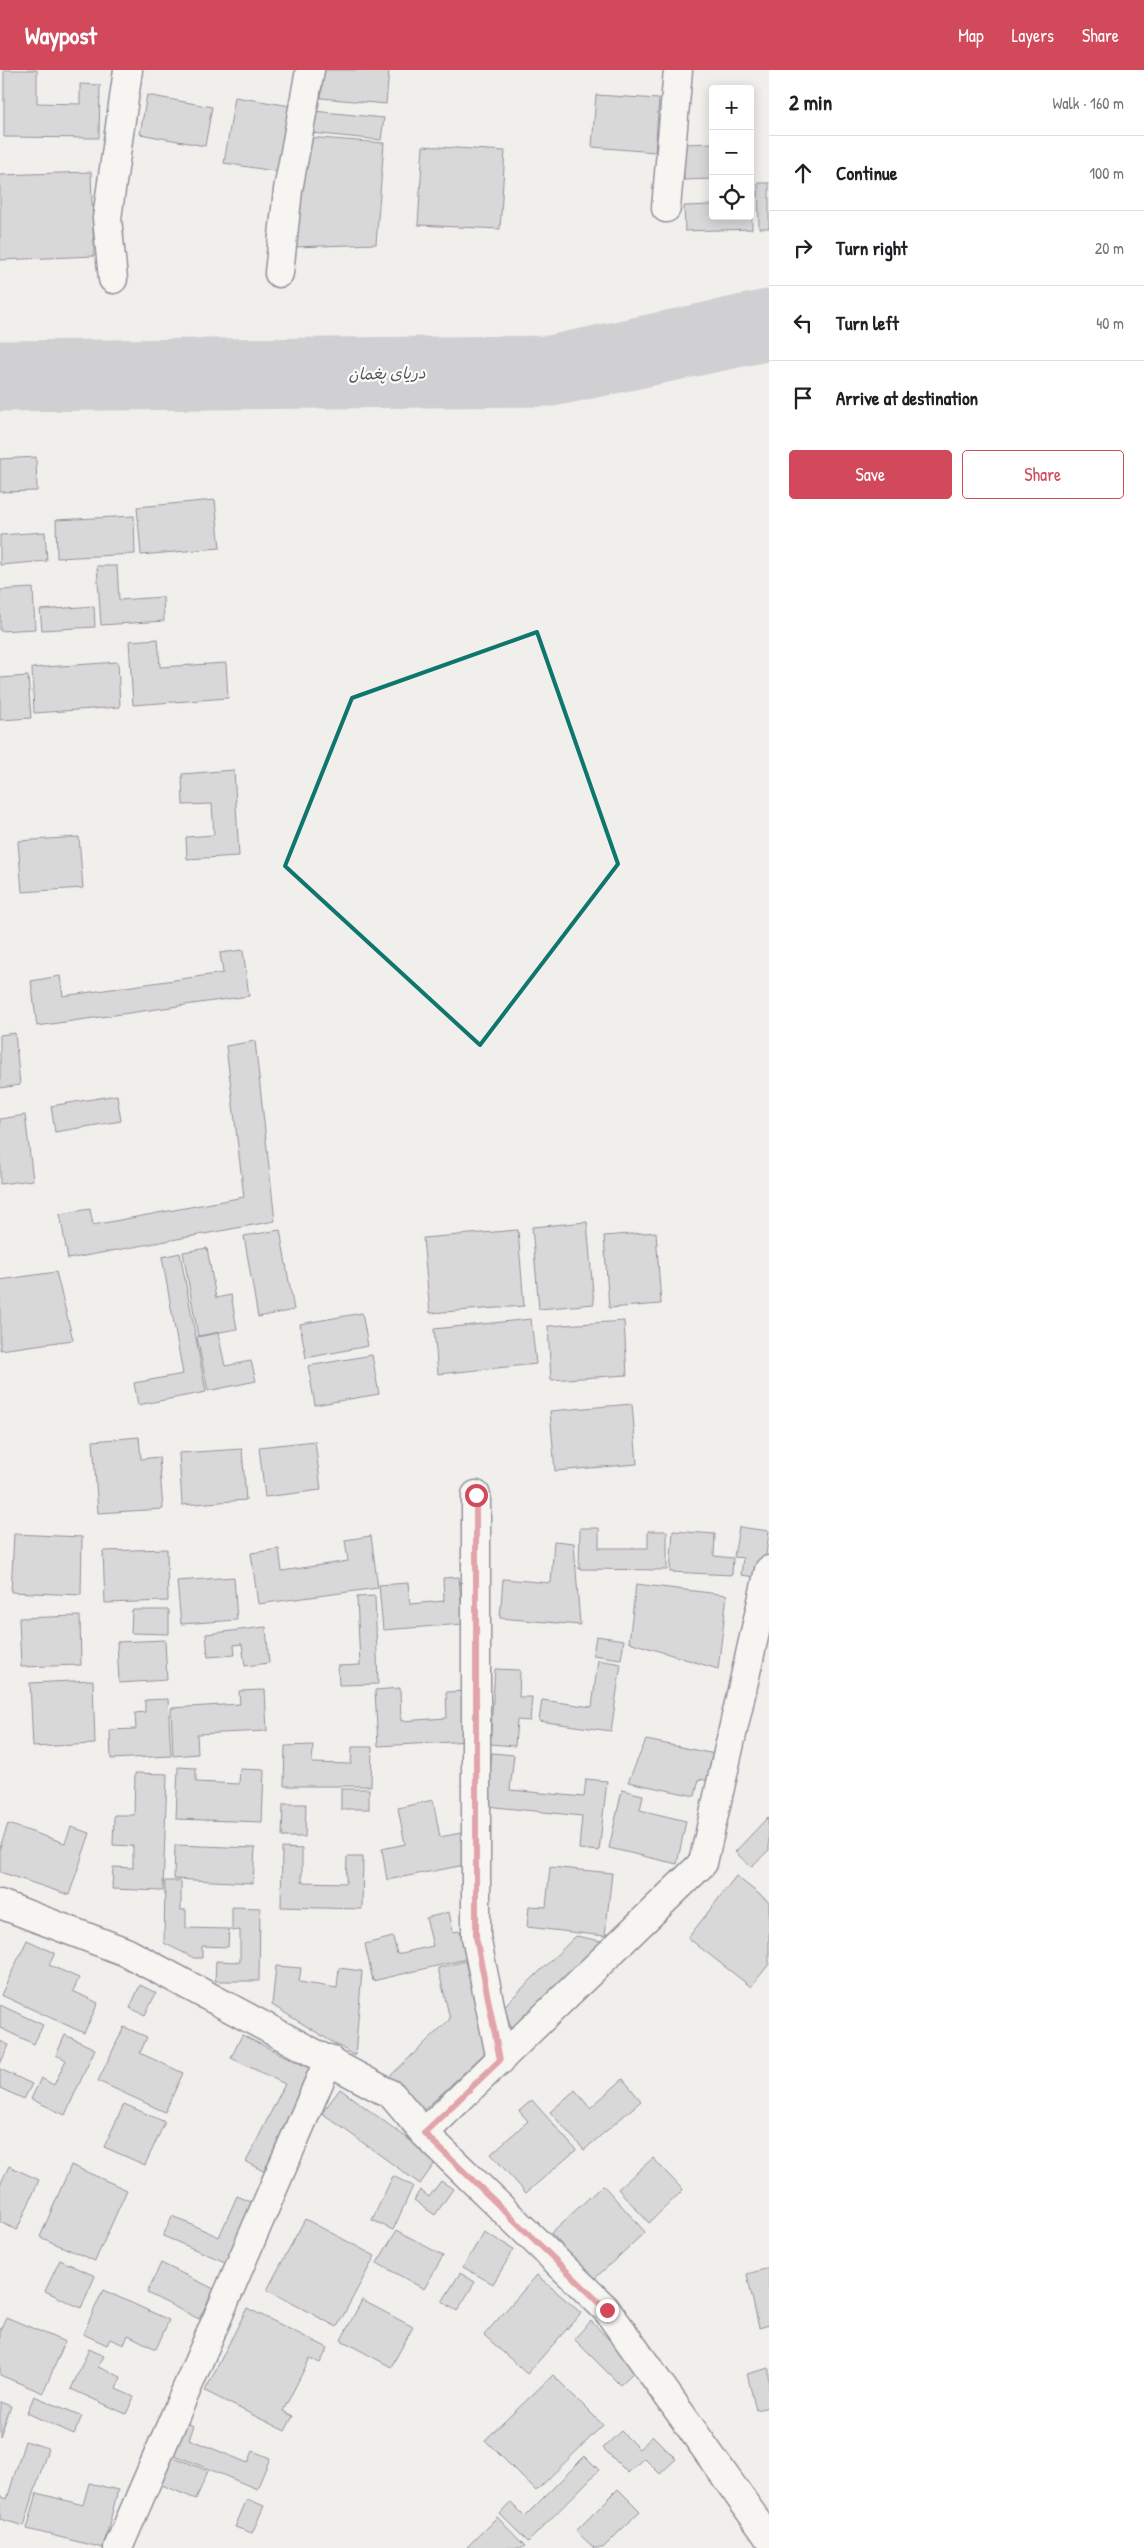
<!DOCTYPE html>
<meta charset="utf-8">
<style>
:root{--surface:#fff;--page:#f6f6f6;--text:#202124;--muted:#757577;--line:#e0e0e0;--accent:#d1495b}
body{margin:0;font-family:"Patrick Hand","Playpen Sans Arabic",sans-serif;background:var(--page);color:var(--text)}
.controls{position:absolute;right:15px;top:15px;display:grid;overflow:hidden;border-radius:5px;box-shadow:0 2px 12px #0003}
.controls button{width:45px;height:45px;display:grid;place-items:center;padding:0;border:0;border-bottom:1px solid var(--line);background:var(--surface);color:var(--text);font:25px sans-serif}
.stop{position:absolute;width:15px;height:15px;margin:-11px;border:4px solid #d1495b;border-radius:50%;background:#fff}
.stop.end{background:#d1495b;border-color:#fff;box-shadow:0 1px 5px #0008}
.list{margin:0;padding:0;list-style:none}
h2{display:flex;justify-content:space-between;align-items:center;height:65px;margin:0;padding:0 20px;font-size:21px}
h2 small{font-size:16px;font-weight:400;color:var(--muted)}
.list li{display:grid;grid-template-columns:32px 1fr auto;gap:15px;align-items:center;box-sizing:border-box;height:75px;padding:0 20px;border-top:1px solid var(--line)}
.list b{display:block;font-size:19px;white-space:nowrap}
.list em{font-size:16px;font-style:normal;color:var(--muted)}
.actions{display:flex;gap:10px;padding:15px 20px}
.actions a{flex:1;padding:11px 0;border:1px solid var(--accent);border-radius:5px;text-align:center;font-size:18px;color:var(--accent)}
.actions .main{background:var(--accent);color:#fff}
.icon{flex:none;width:28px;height:28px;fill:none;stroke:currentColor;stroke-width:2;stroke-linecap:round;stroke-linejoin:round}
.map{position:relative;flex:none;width:769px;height:2478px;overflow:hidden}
header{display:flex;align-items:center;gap:30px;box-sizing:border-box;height:70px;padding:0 25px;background:var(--accent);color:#fff}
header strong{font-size:24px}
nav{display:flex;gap:28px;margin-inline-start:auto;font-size:18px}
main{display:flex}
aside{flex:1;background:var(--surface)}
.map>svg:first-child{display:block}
</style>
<header>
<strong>Waypost</strong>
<nav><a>Map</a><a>Layers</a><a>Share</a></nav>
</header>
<main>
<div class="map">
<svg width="769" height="2478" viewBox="0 0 769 2478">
<rect width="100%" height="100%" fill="#f0efec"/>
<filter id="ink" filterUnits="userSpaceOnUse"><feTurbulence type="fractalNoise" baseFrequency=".02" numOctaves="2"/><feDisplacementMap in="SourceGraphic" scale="10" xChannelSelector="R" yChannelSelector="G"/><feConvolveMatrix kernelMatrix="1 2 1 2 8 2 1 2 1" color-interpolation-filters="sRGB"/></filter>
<g filter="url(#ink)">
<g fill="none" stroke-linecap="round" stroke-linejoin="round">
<polyline stroke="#a9a9b0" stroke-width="71" points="0,306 551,301 769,255"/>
</g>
<g fill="#bcbcc0" stroke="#22223b">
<polygon points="4,0 37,0 37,33 80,34 80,14 100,15 99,68 4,67"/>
<polygon points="324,0 389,0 386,34 321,28"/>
<polygon points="147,25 212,37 205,76 140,64"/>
<polygon points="596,25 659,29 655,82 592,77"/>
<polygon points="235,27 291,36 280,102 224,93"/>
<polygon points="314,41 384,48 381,70 311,63"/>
<polygon points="306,67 384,73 376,174 295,177"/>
<polygon points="713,73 713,109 684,110 683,74"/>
<polygon points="423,76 505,81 500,159 418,155"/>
<polygon points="91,102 94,186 0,190 0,105"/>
<polygon points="758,113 769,113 769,158 759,158"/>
<polygon points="751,118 752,159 685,161 684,136 713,135 713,146 750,146"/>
<polygon points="36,387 37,421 0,422 0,389"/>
<polygon points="215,430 220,478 141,485 137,437"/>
<polygon points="134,446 135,484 57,488 56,450"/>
<polygon points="45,462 47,491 0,495 0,465"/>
<polygon points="97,496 117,496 119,530 163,527 164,551 101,555"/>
<polygon points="33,518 35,559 0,561 0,520"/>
<polygon points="94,536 95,557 42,560 40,540"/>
<polygon points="158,569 160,597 226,593 228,628 133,635 129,571"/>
<polygon points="118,592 120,637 34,643 32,598"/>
<polygon points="28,606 31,648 0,650 0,608"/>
<polygon points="234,700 239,786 187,789 186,767 214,765 212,734 183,735 182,704"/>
<polygon points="79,767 83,818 22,822 18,771"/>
<polygon points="243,880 249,926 37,956 31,911 60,906 63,926 223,903 220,883"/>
<polygon points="15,963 20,1015 0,1018 0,965"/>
<polygon points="255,971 275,1151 68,1189 60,1144 90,1139 93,1155 244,1127 226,976"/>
<polygon points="117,1025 121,1051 55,1062 51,1036"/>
<polygon points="25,1045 33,1110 0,1114 0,1049"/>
<polygon points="587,1152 594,1234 539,1239 532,1157"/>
<polygon points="280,1160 294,1240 258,1247 244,1166"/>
<polygon points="518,1160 524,1236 430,1243 423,1168"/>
<polygon points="656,1162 661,1234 609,1238 604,1166"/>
<polygon points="207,1178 216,1228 231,1225 237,1259 198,1266 183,1182"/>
<polygon points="180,1183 206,1322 138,1335 134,1313 183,1304 162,1187"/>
<polygon points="56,1202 73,1270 0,1280 0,1210"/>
<polygon points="362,1243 368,1276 306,1288 300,1254"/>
<polygon points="531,1249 536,1294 438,1304 434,1259"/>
<polygon points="624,1251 627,1305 551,1310 548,1256"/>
<polygon points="218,1263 225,1296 251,1291 256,1311 208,1321 197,1267"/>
<polygon points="372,1285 379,1324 315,1335 308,1296"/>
<polygon points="632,1334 637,1394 555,1401 550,1341"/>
<polygon points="139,1367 141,1389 159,1387 163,1439 98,1443 93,1371"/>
<polygon points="315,1371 321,1420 265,1427 259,1377"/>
<polygon points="242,1379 246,1430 182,1435 179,1383"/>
<polygon points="739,1457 769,1461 763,1508 741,1505 743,1488 734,1487"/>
<polygon points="580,1458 599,1458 599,1478 648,1478 648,1461 667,1461 667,1500 579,1499"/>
<polygon points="673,1461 715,1464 714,1486 733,1488 732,1505 670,1502"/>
<polygon points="14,1464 82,1467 81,1525 11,1522"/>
<polygon points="371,1466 378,1518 258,1534 251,1483 279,1479 282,1501 348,1491 345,1470"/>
<polygon points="554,1471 574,1473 580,1555 500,1548 503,1509 551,1513"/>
<polygon points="167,1479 168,1531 105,1533 103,1481"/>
<polygon points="234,1507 237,1550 181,1554 177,1511"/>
<polygon points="459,1507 463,1554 383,1560 379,1515 408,1513 410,1534 444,1531 443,1508"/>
<polygon points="636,1514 727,1525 718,1599 629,1572"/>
<polygon points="375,1526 378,1614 339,1615 338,1596 360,1595 357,1527"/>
<polygon points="132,1540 169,1540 169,1564 131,1563"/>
<polygon points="80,1546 81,1595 21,1597 19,1548"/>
<polygon points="266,1557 269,1593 245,1596 242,1574 234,1575 235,1585 208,1587 206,1564"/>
<polygon points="596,1566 624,1570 621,1589 593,1585"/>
<polygon points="165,1570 167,1610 119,1613 117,1572"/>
<polygon points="598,1590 621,1594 611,1661 539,1651 542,1630 592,1637"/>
<polygon points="495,1599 520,1600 519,1627 532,1627 530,1651 517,1650 515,1676 490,1674"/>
<polygon points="93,1610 95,1674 33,1677 30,1613"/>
<polygon points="400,1618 401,1651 447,1648 446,1622 468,1621 471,1671 378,1676 375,1620"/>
<polygon points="265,1620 267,1661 197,1664 198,1684 173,1686 171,1638 240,1634 239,1621"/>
<polygon points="168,1629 171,1686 111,1689 110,1660 136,1659 135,1643 145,1642 145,1630"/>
<polygon points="646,1670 720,1685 715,1712 699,1709 695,1726 628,1712"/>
<polygon points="313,1675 312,1693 351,1694 352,1677 372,1677 371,1716 284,1716 285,1676"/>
<polygon points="492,1683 514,1685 510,1720 584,1727 586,1709 607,1711 599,1781 579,1779 582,1746 486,1736"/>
<polygon points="178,1697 196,1698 196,1712 239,1714 240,1699 264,1700 262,1752 176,1749"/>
<polygon points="135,1703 167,1704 163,1821 112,1819 113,1797 133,1798 133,1776 113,1775 114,1745 134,1745"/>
<rect x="341" y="1719" width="28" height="20"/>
<polygon points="622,1720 643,1725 640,1740 686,1751 677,1794 609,1778"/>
<polygon points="433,1730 440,1767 461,1763 465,1795 387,1810 382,1779 405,1774 398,1738"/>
<polygon points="283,1734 306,1734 305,1767 282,1767"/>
<polygon points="768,1747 769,1780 751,1797 735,1782"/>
<polygon points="8,1754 65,1773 71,1757 90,1763 69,1825 0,1802 0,1777"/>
<polygon points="175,1775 255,1778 253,1813 174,1809"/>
<polygon points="282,1778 302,1779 302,1812 346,1813 347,1787 363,1787 362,1839 281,1837"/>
<polygon points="550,1797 612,1803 605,1866 527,1857 529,1836 546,1837"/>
<polygon points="736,1806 769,1832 769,1894 751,1917 688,1868"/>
<polygon points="165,1811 181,1811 181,1840 186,1840 186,1858 229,1859 228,1877 202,1876 202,1888 194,1888 164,1873"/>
<polygon points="232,1837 260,1838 259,1911 215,1911 216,1891 240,1892 240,1860 232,1861"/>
<polygon points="449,1842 453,1862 460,1861 466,1889 373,1911 365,1874 393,1867 397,1884 433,1876 426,1848"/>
<polygon points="576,1866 601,1871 512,1961 504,1936"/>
<polygon points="27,1870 55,1883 49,1895 79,1908 73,1921 98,1933 84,1963 1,1925"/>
<polygon points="465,1891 486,1982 421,2043 388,2008 450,1949 438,1898"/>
<polygon points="276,1896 301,1898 299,1912 337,1918 339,1898 362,1901 355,1986 272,1935"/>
<polygon points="140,1915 156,1923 145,1945 130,1938"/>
<polygon points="0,1935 43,1955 34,1974 0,1958"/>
<polygon points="124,1957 147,1967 140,1983 183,2003 165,2042 98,2011"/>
<polygon points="65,1965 95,1979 65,2045 31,2029 41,2008 54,2015 66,1990 56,1985"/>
<polygon points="242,1965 319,2003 269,2104 246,2092 285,2014 231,1988"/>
<polygon points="0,1971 9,1975 0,1994"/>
<polygon points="0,1999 32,2014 24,2029 0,2018"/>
<polygon points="623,2009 641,2031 584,2080 550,2042 575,2020 590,2038"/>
<polygon points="340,2019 437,2090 420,2114 322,2043"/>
<polygon points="532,2030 576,2080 526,2123 491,2084 528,2051 519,2041"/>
<polygon points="124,2034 165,2052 145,2095 104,2077"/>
<polygon points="653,2088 683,2120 649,2153 618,2119"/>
<polygon points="71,2095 127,2120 95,2191 40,2167"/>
<polygon points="9,2096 39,2110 17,2160 0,2152 0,2115"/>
<polygon points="393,2106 413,2116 393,2160 372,2150"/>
<polygon points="441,2111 453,2119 435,2145 414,2130 420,2120 429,2127"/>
<polygon points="603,2115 645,2162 593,2210 551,2163"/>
<polygon points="237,2126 256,2134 230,2194 163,2166 172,2146 219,2167"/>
<polygon points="305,2149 375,2186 337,2257 267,2220"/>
<polygon points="397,2160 443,2186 424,2219 377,2193"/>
<polygon points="484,2162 514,2179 493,2214 463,2197"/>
<polygon points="60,2190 95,2206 81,2238 45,2221"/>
<polygon points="161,2193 214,2219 199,2249 147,2223"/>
<polygon points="769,2198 769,2255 759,2258 747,2204"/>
<polygon points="460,2203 475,2212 457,2241 442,2232"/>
<polygon points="537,2205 581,2243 527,2304 484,2265"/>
<polygon points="103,2220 169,2250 156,2279 128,2265 124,2275 110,2269 107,2275 83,2264"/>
<polygon points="362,2230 413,2257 391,2297 341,2270"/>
<polygon points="247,2238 328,2278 320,2293 310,2288 283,2341 293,2346 285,2361 205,2321"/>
<polygon points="6,2247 65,2272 43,2323 0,2305 0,2260"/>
<polygon points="591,2251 637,2299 620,2315 574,2269"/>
<polygon points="89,2279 104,2286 98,2297 121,2307 116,2319 134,2327 126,2344 71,2319"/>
<polygon points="769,2298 769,2337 756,2340 747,2304"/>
<polygon points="553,2305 603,2355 536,2421 485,2370"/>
<polygon points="34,2326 82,2346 74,2364 27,2343"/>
<polygon points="0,2332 11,2336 0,2366"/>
<polygon points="178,2350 194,2356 189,2369 248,2393 253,2381 270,2388 257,2419 165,2381"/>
<polygon points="621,2361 639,2379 653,2366 676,2389 660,2404 644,2388 628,2403 603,2378"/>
<polygon points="25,2371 48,2378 24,2456 0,2449 0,2426 7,2429"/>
<polygon points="169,2385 208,2401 196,2429 157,2413"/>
<polygon points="585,2386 599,2400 528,2472 500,2444 511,2432 525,2446"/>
<polygon points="89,2413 118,2420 103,2478 27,2459 37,2423 83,2435"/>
<polygon points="618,2419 640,2441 603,2478 594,2478 576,2461"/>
<polygon points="247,2429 264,2436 252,2463 235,2457"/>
<polygon points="497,2447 525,2476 522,2478 466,2478"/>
</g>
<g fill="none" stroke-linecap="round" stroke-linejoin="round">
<g stroke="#22223b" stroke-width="31">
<g id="minor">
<polyline points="666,138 678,0"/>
<polyline points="279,203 288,120 310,0"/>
<polyline points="113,209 107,148 128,0"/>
<polyline points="476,1425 476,1867 501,1990"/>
<polyline points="0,1834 126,1882 392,2025 424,2063 607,2240 769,2468"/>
<polyline points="424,2063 703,1793 769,1500"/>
<polyline points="118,2478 329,1989"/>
</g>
</g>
<use href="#minor" stroke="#fdfcf7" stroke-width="28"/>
</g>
</g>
<g fill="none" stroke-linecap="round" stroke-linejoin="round" filter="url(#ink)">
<polyline stroke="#d1495b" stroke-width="6" points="476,1425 476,1867 500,1990 424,2063 607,2240"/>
</g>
<path d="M0 0H769V2478H0ZM537,562L618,794L480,975L285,796L352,628Z" fill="#f0efec" fill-opacity=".55" fill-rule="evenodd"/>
<path fill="none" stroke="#0f766e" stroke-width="4" stroke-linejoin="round" d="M537,562L618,794L480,975L285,796L352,628Z"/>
<g text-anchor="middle" stroke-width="4.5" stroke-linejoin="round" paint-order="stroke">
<g font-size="16" font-style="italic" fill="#58586a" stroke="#fdfcf7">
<text transform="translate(387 303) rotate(-1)" y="6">دریای پغمان</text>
</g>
</g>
</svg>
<div class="controls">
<button>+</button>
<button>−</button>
<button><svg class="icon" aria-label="locate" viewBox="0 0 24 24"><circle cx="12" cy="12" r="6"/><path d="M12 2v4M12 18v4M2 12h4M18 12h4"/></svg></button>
</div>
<div class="stop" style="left:476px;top:1425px"></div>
<div class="stop end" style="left:607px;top:2240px"></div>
</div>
<aside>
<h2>2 min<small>Walk · 160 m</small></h2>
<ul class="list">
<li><svg class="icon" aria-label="ahead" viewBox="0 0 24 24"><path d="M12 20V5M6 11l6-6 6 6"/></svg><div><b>Continue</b></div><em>100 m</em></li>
<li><svg class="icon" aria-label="right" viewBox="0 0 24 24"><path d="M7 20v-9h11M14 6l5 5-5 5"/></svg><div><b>Turn right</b></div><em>20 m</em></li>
<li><svg class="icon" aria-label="left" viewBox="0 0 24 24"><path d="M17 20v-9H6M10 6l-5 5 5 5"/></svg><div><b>Turn left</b></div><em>40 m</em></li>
<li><svg class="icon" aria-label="arrive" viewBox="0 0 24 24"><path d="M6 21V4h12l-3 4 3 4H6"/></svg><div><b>Arrive at destination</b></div></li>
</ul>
<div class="actions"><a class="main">Save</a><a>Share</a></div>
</aside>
</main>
